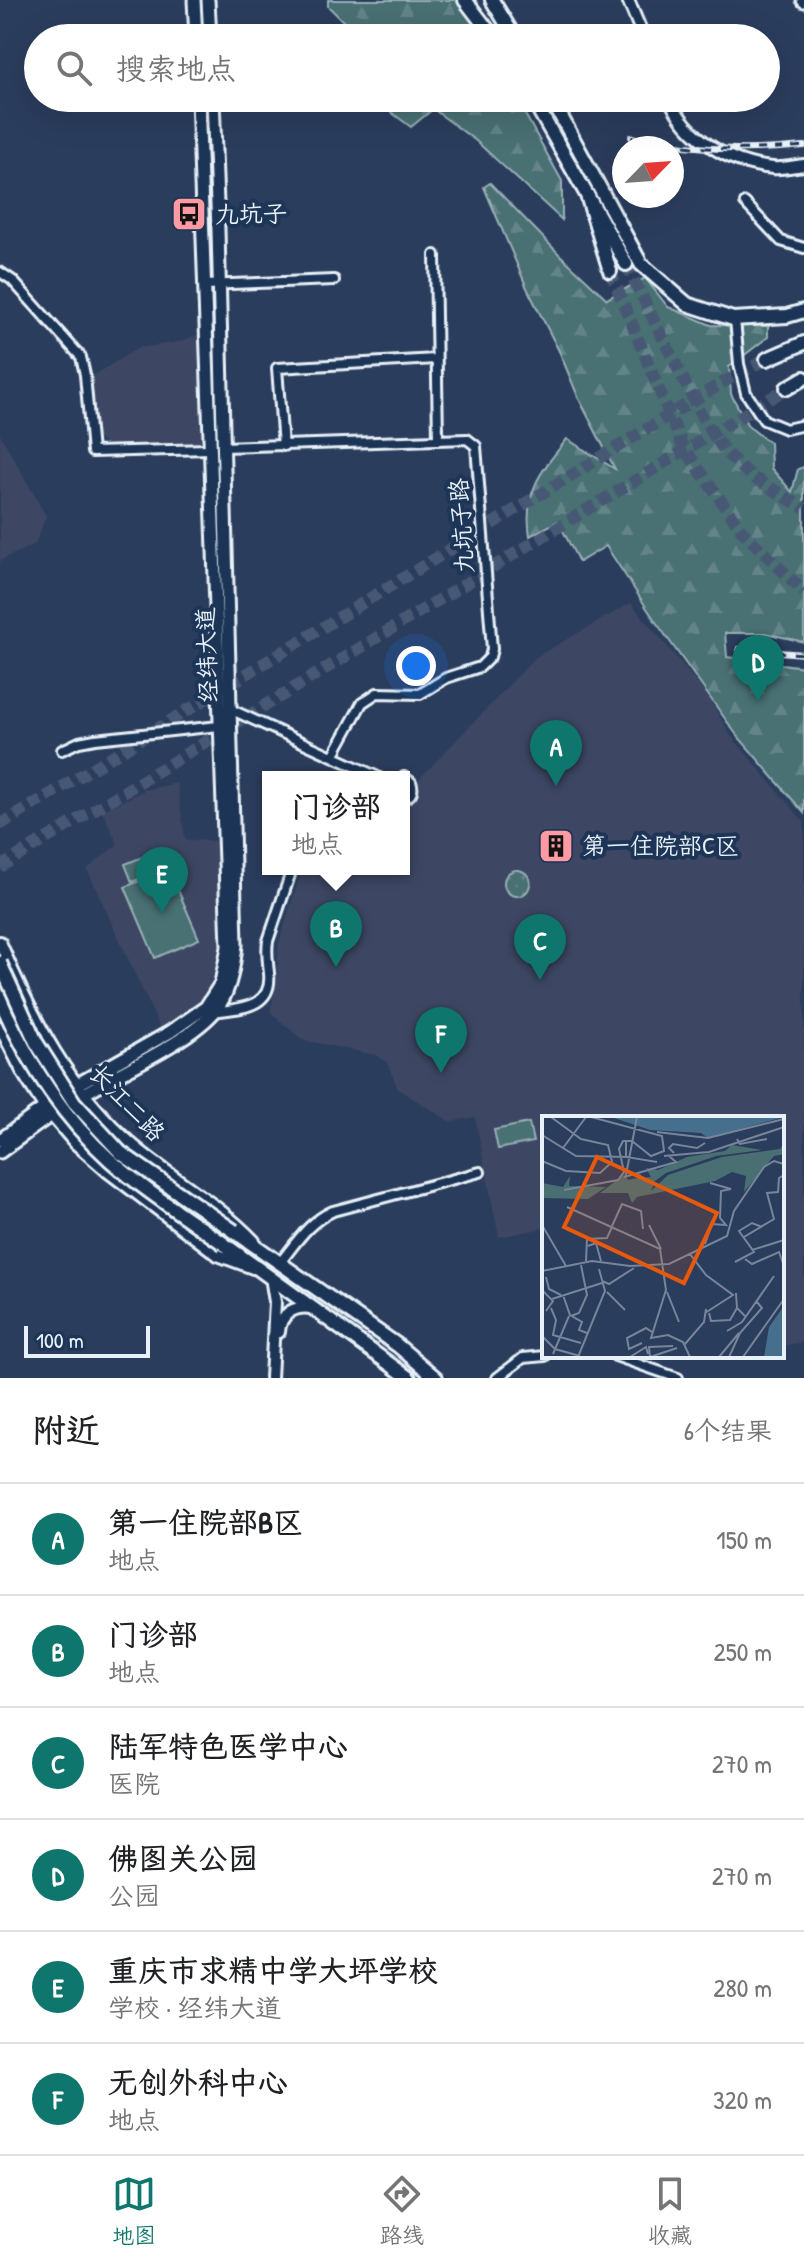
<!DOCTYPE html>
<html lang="zh">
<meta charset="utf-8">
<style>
:root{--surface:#fff;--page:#f6f6f6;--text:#202124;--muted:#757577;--line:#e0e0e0;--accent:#0f766e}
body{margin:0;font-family:"Patrick Hand","LXGW WenKai TC",sans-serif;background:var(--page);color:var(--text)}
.compass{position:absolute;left:612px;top:136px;width:72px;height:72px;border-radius:50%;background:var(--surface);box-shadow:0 8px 32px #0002;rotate:65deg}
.scale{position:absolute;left:24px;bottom:20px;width:126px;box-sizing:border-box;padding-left:8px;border:4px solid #e8f1f8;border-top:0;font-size:22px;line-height:28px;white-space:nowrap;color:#e8f1f8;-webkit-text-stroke:6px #1d3557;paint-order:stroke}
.you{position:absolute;left:416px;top:666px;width:28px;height:28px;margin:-20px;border:6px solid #fff;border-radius:50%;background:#1a73e8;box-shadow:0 0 0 12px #1a73e833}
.badge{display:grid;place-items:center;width:52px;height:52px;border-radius:50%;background:var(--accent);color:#fff;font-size:26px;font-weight:700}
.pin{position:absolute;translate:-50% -66px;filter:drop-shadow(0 2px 4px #0008)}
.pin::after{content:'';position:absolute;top:42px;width:28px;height:24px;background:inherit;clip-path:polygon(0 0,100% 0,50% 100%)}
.popup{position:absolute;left:262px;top:771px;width:148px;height:104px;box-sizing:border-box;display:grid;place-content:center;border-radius:0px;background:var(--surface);filter:drop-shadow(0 2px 6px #0005);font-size:26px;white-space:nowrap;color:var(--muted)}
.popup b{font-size:30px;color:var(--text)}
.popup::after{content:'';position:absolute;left:50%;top:100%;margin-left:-16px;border:16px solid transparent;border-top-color:var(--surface)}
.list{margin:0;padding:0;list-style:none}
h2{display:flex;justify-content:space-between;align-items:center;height:104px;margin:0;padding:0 32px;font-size:34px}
h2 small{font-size:26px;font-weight:400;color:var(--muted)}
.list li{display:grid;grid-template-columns:52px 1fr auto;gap:24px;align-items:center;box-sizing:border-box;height:112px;padding:0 32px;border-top:2px solid var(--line)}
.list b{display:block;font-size:30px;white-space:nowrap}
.list p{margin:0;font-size:26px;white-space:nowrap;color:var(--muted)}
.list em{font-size:26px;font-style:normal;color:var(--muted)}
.icon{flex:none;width:44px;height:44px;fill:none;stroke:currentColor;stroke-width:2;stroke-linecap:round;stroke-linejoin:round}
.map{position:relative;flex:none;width:804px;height:1378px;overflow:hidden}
.search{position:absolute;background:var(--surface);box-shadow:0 8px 32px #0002;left:24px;right:24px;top:24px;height:88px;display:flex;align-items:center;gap:20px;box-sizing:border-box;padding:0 28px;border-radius:44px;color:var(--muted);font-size:30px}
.sheet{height:776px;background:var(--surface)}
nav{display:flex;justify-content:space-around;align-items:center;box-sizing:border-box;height:112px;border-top:2px solid var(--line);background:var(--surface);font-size:22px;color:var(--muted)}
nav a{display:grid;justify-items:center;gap:4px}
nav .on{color:var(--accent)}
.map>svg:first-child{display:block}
</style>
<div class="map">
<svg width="804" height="1378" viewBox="0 0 804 1378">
<defs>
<pattern id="grass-dots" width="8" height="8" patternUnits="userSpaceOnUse" patternTransform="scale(2)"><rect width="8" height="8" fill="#496f73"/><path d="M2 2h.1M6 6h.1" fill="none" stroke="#638488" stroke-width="1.8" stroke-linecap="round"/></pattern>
<pattern id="forest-firs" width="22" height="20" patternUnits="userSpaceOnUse" patternTransform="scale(2)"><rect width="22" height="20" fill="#496f73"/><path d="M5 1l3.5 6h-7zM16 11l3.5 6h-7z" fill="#638488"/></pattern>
</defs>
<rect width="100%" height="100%" fill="#2b3d5d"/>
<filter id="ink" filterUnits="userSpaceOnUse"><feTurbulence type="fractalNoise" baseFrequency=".0125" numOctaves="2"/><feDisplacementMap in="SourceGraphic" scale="16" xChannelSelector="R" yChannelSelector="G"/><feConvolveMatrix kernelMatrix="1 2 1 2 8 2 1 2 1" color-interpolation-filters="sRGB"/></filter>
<g filter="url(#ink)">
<g fill="#3c4764">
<polygon points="200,334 204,437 199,442 108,447 95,436 91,377 138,348 179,342"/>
<polygon points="0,434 46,516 35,544 1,560 0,563"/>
<polygon points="631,603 704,691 732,737 804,822 804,1342 782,1346 782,1118 544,1118 544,1228 499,1237 475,1117 451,1122 398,1089 387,1062 375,1055 308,1041 299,1037 270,1012 276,987 279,943 302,869 404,869 404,795 536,657"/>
<polygon points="177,783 185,840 217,841 219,956 209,987 202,999 187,1014 160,1028 87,869 118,844 102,811 145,790"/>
</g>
<circle fill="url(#grass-dots)" stroke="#98b0b6" stroke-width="2" cx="517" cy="883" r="13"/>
<g fill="url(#forest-firs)" stroke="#98b0b6" stroke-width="2">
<polygon points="328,0 458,0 482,38 360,38 328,6"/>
<polygon points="372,98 516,98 562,181 562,220 476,141 433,109 411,127"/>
<path d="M490,183L559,254L607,299L645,278L668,307L711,325L768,326V337L729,367L731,394L748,426L770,443L771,468L792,492L798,469L804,467V642L765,633H725L727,657L804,667V813L736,734L656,622L606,546L579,562L558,521L530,536C523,492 541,471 567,439L615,469L579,399L560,353L527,288L484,187Z"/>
</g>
<g fill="#496f73" stroke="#98b0b6" stroke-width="2">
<polygon points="155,852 162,869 132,882 125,864"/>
<polygon points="169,869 199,939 155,958 125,887"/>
<polygon points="529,1123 533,1142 498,1149 494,1130"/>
</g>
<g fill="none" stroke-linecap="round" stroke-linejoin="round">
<polyline stroke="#475874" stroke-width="12" stroke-dasharray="12 6" stroke-linecap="butt" points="610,271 682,445 743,532 804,592"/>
<g stroke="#475874" stroke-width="12" stroke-dasharray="12 6" stroke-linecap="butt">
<polyline points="626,264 703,419 726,453 752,477 804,508"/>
<polyline points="0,825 722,383 767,359"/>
<polyline points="0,867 787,388"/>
</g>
<g stroke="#e8f1f8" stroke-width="14">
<g id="minor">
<polyline points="745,203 781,241 804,248"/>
<polyline points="435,255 438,439"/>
<polyline points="0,272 12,280 81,357 85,375 92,452 210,449"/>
<polyline points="205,285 334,280"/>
<polyline points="735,319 739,364 746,393 764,420 786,429 804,425"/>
<polyline points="283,446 277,368 436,359"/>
<polyline points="223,447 467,439 476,446 492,649 490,657 480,667 446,678 420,694 377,693 362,703 333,756"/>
<polyline points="230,709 378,777"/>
<polyline points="62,750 79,742 95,739 219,726"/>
<path d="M404,777L411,782C414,790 412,796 404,798"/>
<path d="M214,1012C239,1008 273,1009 269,973C268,962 266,952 268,941L292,869"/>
<path d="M279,1264C296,1243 308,1222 333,1211L480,1172"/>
<polyline points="615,1356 678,1378"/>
<polyline points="497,1378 523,1358 545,1356"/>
</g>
</g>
<g stroke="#e8f1f8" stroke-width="16">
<g id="tertiary">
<polyline points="628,0 644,38"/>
<path d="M669,98C688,139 729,164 773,168C783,169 794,166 804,165"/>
<path d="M0,942C31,1016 71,1093 134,1146C173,1179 219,1204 254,1241"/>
<polyline points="0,1027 24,1075 45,1108 75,1143 107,1171 218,1255 253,1268"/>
<polyline points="271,1277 275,1302 271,1378"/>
<path d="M279,1332C280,1314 294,1305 312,1308"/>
</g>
</g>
<g stroke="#e8f1f8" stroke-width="17">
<g id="secondary">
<polyline points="194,0 196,38"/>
<polyline points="208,0 210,38"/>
<polyline points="803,0 804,1"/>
<polyline points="0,1140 76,1085 170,1032 206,1007 221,983 228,947 198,98"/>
<path d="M0,1152C28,1132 56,1110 87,1092C121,1071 200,1037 220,1004C231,987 234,964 236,945L218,230L213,98"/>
</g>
</g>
<g stroke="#e8f1f8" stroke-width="18">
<g id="primary">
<polyline points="465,0 494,38"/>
<polyline points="492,0 515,38"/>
<polyline points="532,98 587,195 610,271"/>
<polyline points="551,98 641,264 687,304 733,319 787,316 804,311"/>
<polyline points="234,1231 397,1345 436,1378"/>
<polyline points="224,1244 409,1378"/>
</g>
</g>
<g stroke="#e8f1f8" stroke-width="18">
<g id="trunk">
<polyline points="587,195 626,264"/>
<polyline points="767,359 804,343"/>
<polyline points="787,388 804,378"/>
</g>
</g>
<use href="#minor" stroke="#1d3557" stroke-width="8"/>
<use href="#tertiary" stroke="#1d3557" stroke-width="10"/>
<use href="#secondary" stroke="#1d3557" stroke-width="11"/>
<use href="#primary" stroke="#1d3557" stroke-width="12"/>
<use href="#trunk" stroke="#1d3557" stroke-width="12"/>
<g stroke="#e8f1f8" stroke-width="6">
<g id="rail">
<path d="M631,137C688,150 746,152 804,146"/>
<polyline points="739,649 804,654"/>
</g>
</g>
<use href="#rail" stroke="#1d3557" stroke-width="3" stroke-dasharray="9" stroke-linecap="butt"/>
<g stroke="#e8f1f8" stroke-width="18" stroke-linecap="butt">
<g id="primary-bridge">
<polyline points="0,963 36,1042 74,1102 121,1153 234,1231"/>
<path d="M0,999C26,1060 60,1115 110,1160C145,1191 186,1217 224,1244"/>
</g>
</g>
<use href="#primary-bridge" stroke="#1d3557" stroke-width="12"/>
</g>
</g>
<defs>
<g id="bus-square" transform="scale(1.8)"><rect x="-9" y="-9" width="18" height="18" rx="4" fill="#ff9aa2" stroke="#1d3557"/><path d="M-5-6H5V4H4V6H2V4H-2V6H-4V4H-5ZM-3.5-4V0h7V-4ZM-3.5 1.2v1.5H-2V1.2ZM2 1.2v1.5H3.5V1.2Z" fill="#111"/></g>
<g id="building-square" transform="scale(1.8)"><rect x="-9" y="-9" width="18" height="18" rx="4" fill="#ff9aa2" stroke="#1d3557"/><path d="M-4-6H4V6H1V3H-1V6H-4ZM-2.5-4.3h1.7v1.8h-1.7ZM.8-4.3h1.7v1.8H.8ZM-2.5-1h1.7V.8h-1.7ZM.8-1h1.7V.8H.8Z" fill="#111"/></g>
</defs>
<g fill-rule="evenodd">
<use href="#bus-square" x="189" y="214"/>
<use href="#building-square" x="556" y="846"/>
</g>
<g text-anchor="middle" stroke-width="8" stroke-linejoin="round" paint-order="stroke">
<g font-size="24" fill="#e8f1f8" stroke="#1d3557" text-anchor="start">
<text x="215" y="222">九坑子</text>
<text x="582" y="854">第一住院部C区</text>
</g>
<g font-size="24" fill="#e8f1f8" stroke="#1d3557">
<text transform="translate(462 526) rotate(-94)" y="8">九坑子路</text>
<text transform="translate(207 655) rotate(-92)" y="8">经纬大道</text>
<text transform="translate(127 1103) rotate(46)" y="8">长江二路</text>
</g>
</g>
<g transform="translate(542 1116)">
<rect width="242" height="242" fill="#2b3d5d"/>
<path d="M242,27V38L232,40L202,76L204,60L190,56L173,65L95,81L90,87L86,77H58L83,58L86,64L96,62L97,55L100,62L109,61L104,52L116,54L145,41L183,35L190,29L220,34L174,40L124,57L113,65L109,75L126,59L180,41L238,33ZM28,60L27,70L64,71L46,83L0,82V67L21,71Z" fill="#496f73"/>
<path d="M69,1H242L166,22L159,17L108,14ZM242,190V241H222L227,211Z" fill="#456f8d"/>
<path fill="none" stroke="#77859b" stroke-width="2" d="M115,16L166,22L242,3M0,19L34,40L87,41M195,23L198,28L225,23M84,26V41L115,46M21,32L44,1M132,37L127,32L131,28L155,32L163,27M122,40L167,36L242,11M0,45L24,55L58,57L70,46L66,29L39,23L9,1M84,59L95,1M82,61L134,46L127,40M22,74L76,64L82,56L77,33L81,25H90L109,40L122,35L120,20L49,1M25,91L118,133L124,174L109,222L126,219L141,226L148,241M0,109L24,150M107,109L119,133M70,110L80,88L99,95L101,113M202,121L232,103L225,77L236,76L237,62L242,59M163,128L170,108L184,109L178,102L179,75L189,73L168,67M46,130L54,127L59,145M210,134L242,124M148,138L164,159L191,179L163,197M203,143L210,148L237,136L242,150M44,145L45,123L65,122L70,111M193,146L212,136L197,115L210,107L220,111M0,155L50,145L88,150L127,148L185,120L192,95L222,51L232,45L242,48M4,161L7,173L19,179M60,165L67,168L92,152M0,174L11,185L4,195M65,176L83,194M125,176L137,206M194,177L195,192L204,201M21,179L28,199L40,206L37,214L45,217M10,183L60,167M9,192L14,204L11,219L39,227M167,197L169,205L188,204L195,192M29,200L37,197L45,179L39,149M185,215L200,206L232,160M0,220L13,233L38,240M100,227L87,233L85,222L104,212L110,216M143,228L162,206L164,193M11,238L27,200M36,241L63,175L57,153M88,241L104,231L106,238M108,241L135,232M108,241L107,231L131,230M177,241L197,217M187,241L198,217L220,192L215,186M201,241L242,183"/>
<path fill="#e8590c" fill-opacity="0.15" stroke="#e8590c" stroke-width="4" d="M55,41L175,97L142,167L22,111Z"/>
<rect width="242" height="242" fill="none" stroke="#e8f1f8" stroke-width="4"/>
</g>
</svg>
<svg class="compass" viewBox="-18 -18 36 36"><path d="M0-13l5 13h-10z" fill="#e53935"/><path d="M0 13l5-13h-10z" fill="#757577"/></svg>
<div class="scale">100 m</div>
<div class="you"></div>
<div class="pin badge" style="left:556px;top:786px">A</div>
<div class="pin badge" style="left:336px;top:967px">B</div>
<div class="popup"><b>门诊部</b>地点</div>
<div class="pin badge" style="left:540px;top:980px">C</div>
<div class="pin badge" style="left:758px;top:701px">D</div>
<div class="pin badge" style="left:162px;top:913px">E</div>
<div class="pin badge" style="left:441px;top:1073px">F</div>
<div class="search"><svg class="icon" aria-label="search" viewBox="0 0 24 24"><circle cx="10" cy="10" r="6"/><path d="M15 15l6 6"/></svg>搜索地点</div>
</div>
<section class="sheet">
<h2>附近<small>6个结果</small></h2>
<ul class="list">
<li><span class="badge">A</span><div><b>第一住院部B区</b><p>地点</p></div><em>150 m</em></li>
<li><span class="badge">B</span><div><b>门诊部</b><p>地点</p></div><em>250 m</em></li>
<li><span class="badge">C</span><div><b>陆军特色医学中心</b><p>医院</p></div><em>270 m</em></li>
<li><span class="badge">D</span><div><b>佛图关公园</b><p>公园</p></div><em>270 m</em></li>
<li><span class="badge">E</span><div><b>重庆市求精中学大坪学校</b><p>学校 · 经纬大道</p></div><em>280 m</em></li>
<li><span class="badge">F</span><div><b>无创外科中心</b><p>地点</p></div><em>320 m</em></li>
</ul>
</section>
<nav>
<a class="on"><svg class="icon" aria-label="map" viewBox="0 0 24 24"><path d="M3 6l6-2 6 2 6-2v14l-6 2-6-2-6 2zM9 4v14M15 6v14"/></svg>地图</a>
<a><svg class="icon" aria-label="directions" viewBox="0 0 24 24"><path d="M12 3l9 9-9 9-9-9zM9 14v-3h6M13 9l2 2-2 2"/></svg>路线</a>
<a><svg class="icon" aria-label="saved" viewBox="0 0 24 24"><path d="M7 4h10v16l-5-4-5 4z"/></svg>收藏</a>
</nav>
